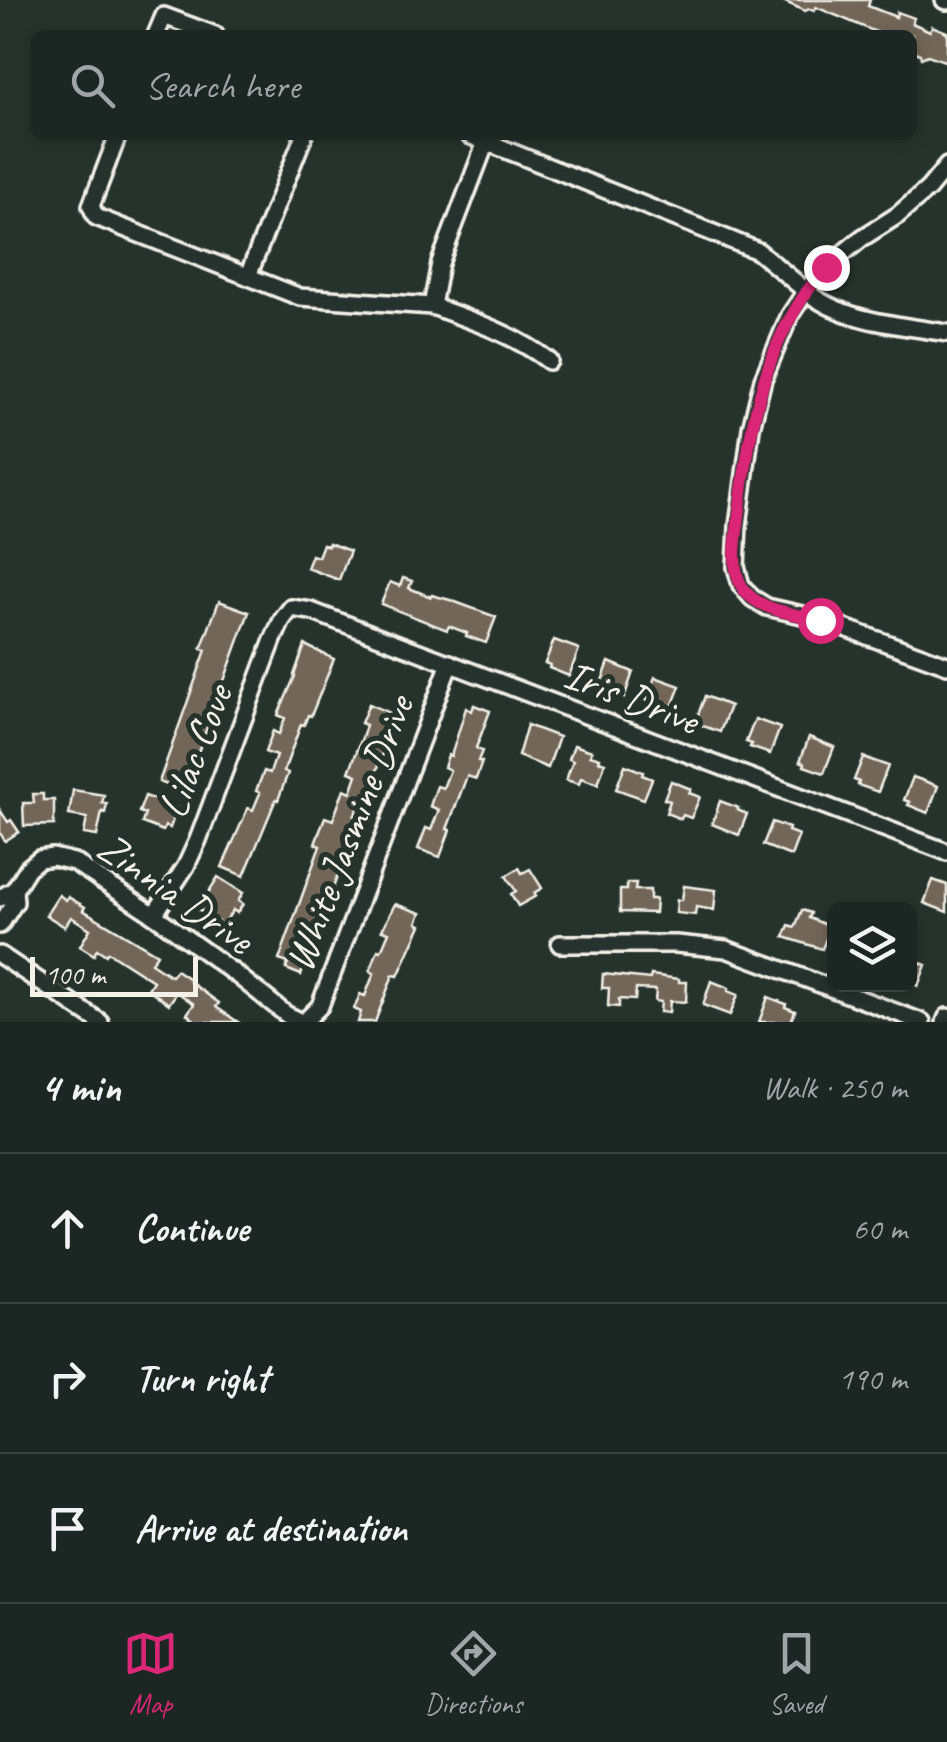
<!DOCTYPE html>
<meta charset="utf-8">
<style>
:root{--surface:#1c2622;--page:#29322f;--text:#f1f3f6;--muted:#a0a5a5;--line:#3a4340;--accent:#db2777}
body{margin:0;font-family:Caveat,sans-serif;background:var(--page);color:var(--text)}
.controls{position:absolute;right:30px;bottom:30px;display:grid;overflow:hidden;border-radius:15px;box-shadow:0 5px 15px #0003}
.controls button{width:90px;height:90px;display:grid;place-items:center;padding:0;border:0;border-bottom:2px solid var(--line);background:var(--surface);color:var(--text);font:50px sans-serif}
.scale{position:absolute;left:30px;bottom:25px;width:168px;box-sizing:border-box;padding-left:10px;border:5px solid #f4f1e8;border-top:0;font-size:28px;line-height:35px;white-space:nowrap;color:#f4f1e8;-webkit-text-stroke:8px #26332d;paint-order:stroke}
.stop{position:absolute;width:30px;height:30px;margin:-22px;border:8px solid #db2777;border-radius:50%;background:#fff}
.stop.end{background:#db2777;border-color:#fff;box-shadow:0 2px 10px #0008}
.list{margin:0;padding:0;list-style:none}
h2{display:flex;justify-content:space-between;align-items:center;height:130px;margin:0;padding:0 40px;font-size:42px}
h2 small{font-size:32px;font-weight:400;color:var(--muted)}
.list li{display:grid;grid-template-columns:65px 1fr auto;gap:30px;align-items:center;box-sizing:border-box;height:150px;padding:0 40px;border-top:2px solid var(--line)}
.list b{display:block;font-size:38px;white-space:nowrap}
.list em{font-size:32px;font-style:normal;color:var(--muted)}
.icon{flex:none;width:55px;height:55px;fill:none;stroke:currentColor;stroke-width:2;stroke-linecap:round;stroke-linejoin:round}
.map{position:relative;flex:none;width:947px;height:1022px;overflow:hidden}
.search{position:absolute;background:var(--surface);box-shadow:0 5px 15px #0003;left:30px;right:30px;top:30px;height:110px;display:flex;align-items:center;gap:25px;box-sizing:border-box;padding:0 35px;border-radius:15px;color:var(--muted);font-size:38px}
.sheet{height:580px;background:var(--surface)}
nav{display:flex;justify-content:space-around;align-items:center;box-sizing:border-box;height:140px;border-top:2px solid var(--line);background:var(--surface);font-size:28px;color:var(--muted)}
nav a{display:grid;justify-items:center;gap:5px}
nav .on{color:var(--accent)}
.map>svg:first-child{display:block}
</style>
<div class="map">
<svg width="947" height="1022" viewBox="0 0 947 1022">
<rect width="100%" height="100%" fill="#26332d"/>
<filter id="ink" filterUnits="userSpaceOnUse"><feTurbulence type="fractalNoise" baseFrequency=".01" numOctaves="2"/><feDisplacementMap in="SourceGraphic" scale="20" xChannelSelector="R" yChannelSelector="G"/><feConvolveMatrix kernelMatrix="1 2 1 2 8 2 1 2 1" color-interpolation-filters="sRGB"/></filter>
<g filter="url(#ink)">
<g fill="#716659" stroke="#f4f1e8" stroke-width="2.5">
<polygon points="781,0 870,0 868,6 873,8 896,17 897,12 914,18 912,23 930,31 932,26 947,32 947,62 928,55 921,58 920,54 912,51 912,35 883,35 816,7 814,11 809,9 805,11"/>
<polygon points="329,543 350,551 339,580 307,568 312,555 318,557 323,544 328,546"/>
<polygon points="403,578 412,581 409,588 431,597 432,595 450,600 496,617 486,643 466,636 467,633 449,626 447,630 381,604 390,582 400,586"/>
<polygon points="219,601 249,612 184,791 159,782 206,650 201,649"/>
<polygon points="554,640 579,649 569,676 549,668 550,665 545,663"/>
<polygon points="305,645 334,659 311,716 308,715 304,725 301,724 284,771 288,773 278,800 276,799 244,876 222,867 248,808 253,810 260,793 256,791 264,771 270,773 276,756 265,752 273,731 279,734 285,718 278,715 295,676 294,675"/>
<polygon points="609,662 633,672 624,698 604,690 605,687 600,686"/>
<polygon points="655,677 680,686 670,712 650,705 651,702 646,700"/>
<polygon points="705,696 730,706 720,732 700,725 701,721 696,720"/>
<polygon points="369,704 397,716 363,808 358,806 351,826 355,828 316,934 312,932 303,956 307,958 301,975 286,969 288,963 279,960 320,846 315,844 325,817 333,820 344,789 351,792 357,775 349,772 363,735 366,725 361,723"/>
<polygon points="474,705 490,711 476,748 482,751 478,761 482,762 476,779 467,776 447,829 450,830 440,857 418,849 426,828 431,830 439,810 430,806 437,786 443,788 450,770 444,767 448,755 451,756 466,708 472,711"/>
<polygon points="755,719 780,728 770,754 750,747 752,744 746,742"/>
<polygon points="527,725 559,737 548,768 518,756"/>
<polygon points="809,737 834,747 824,773 804,766 805,763 800,761"/>
<polygon points="574,745 592,751 590,755 600,758 599,761 605,763 598,784 581,778 579,784 566,780 573,761 569,759"/>
<polygon points="863,757 888,766 878,792 858,785 859,782 854,780"/>
<polygon points="625,765 643,772 642,775 652,779 644,799 616,789"/>
<polygon points="913,777 938,786 928,813 908,805 910,802 904,800"/>
<polygon points="671,781 691,789 689,793 700,797 691,818 683,815 681,819 666,813 670,801 664,799"/>
<polygon points="73,790 104,795 102,803 107,804 105,813 102,812 97,836 84,834 87,818 69,815"/>
<polygon points="33,794 43,794 43,800 54,800 54,825 24,826 23,803 34,803"/>
<polygon points="145,796 177,808 170,828 165,826 163,831 142,823 145,814 139,812"/>
<polygon points="720,801 738,808 737,810 747,814 739,835 712,824"/>
<polygon points="0,810 8,822 11,820 19,832 5,841 0,833"/>
<polygon points="772,822 789,828 788,831 799,835 791,856 763,845"/>
<polygon points="519,868 522,873 530,869 542,888 534,893 536,896 518,906 511,894 516,891 506,876"/>
<polygon points="218,877 243,893 238,901 243,904 237,913 233,910 223,925 198,909"/>
<polygon points="933,880 947,885 947,912 924,903"/>
<polygon points="627,883 636,883 635,890 650,890 650,899 656,899 655,913 620,912 620,890 627,890"/>
<polygon points="684,886 716,890 714,910 696,907 695,915 676,913 677,900 682,900"/>
<polygon points="59,895 66,900 68,897 85,907 83,910 157,954 151,963 171,976 176,970 191,980 190,982 219,1003 216,1007 238,1022 197,1022 187,1014 194,1004 177,992 169,1004 148,989 153,981 108,952 106,955 97,949 94,955 80,946 90,929 71,917 65,927 46,915"/>
<polygon points="395,904 421,913 417,923 421,925 398,976 393,975 375,1022 358,1022 361,1012 354,1009 360,994 365,996 374,973 370,971 378,950 381,951 389,932 382,930"/>
<polygon points="802,910 811,913 809,918 831,927 822,949 784,937 789,925 795,927"/>
<polygon points="910,959 926,965 918,986 910,982"/>
<polygon points="603,974 650,979 651,975 679,979 679,982 687,982 686,1002 670,1001 669,1012 660,1012 661,1002 655,1001 656,990 636,989 635,1000 619,999 619,1007 608,1006 609,988 602,988"/>
<polygon points="711,981 729,988 728,991 738,995 730,1015 703,1005"/>
<polygon points="768,997 786,1004 785,1007 795,1011 791,1022 759,1022"/>
</g>
<g fill="none" stroke-linecap="round" stroke-linejoin="round">
<g stroke="#f4f1e8" stroke-width="22">
<g id="minor">
<polyline points="944,0 947,1"/>
<polyline points="156,35 164,16 215,35"/>
<polyline points="118,135 91,206 96,217 300,297 432,306 440,263 486,142"/>
<polyline points="469,135 758,251 806,291 826,267 862,238 898,215 928,189 947,166"/>
<polyline points="248,276 304,135"/>
<path d="M432,306C473,321 514,334 549,361"/>
<path d="M947,333C900,325 843,322 806,291L790,315L763,379L751,428L738,526L736,567L741,585L752,598L767,607L820,619L947,665"/>
<polyline points="0,898 14,890 28,868 39,859 53,857 74,862 154,915 237,975 287,1015 302,1022"/>
<polyline points="154,915 186,866 198,840 273,640 282,620 291,608 311,611 947,852"/>
<polyline points="0,925 15,902 14,890"/>
<polyline points="560,944 676,944 726,949 922,1022"/>
<polyline points="0,955 100,1022"/>
<polyline points="304,1022 320,1006 450,663"/>
<polyline points="945,1022 947,1017"/>
</g>
</g>
<use href="#minor" stroke="#26332d" stroke-width="15"/>
</g>
</g>
<g fill="none" stroke-linecap="round" stroke-linejoin="round" filter="url(#ink)">
<path stroke="#db2777" stroke-width="12" d="M820,620C793,613 753,611 740,583C730,561 738,530 740,507C752,416 764,339 826,267"/>
</g>
<g text-anchor="middle" stroke-width="10" stroke-linejoin="round" paint-order="stroke">
<g font-size="42" fill="#f4f1e8" stroke="#26332d">
<text transform="translate(632 696) rotate(21)" y="15">Iris Drive</text>
<text transform="translate(194 751) rotate(-69)" y="15">Lilac Cove</text>
<text transform="translate(348 833) rotate(-69)" y="15">White Jasmine Drive</text>
<text transform="translate(176 892) rotate(35)" y="15">Zinnia Drive</text>
</g>
</g>
</svg>
<div class="controls">
<button><svg class="icon" aria-label="layers" viewBox="0 0 24 24"><path d="M12 4l9 5-9 5-9-5zM3 14l9 5 9-5"/></svg></button>
</div>
<div class="scale">100 m</div>
<div class="stop" style="left:820px;top:620px"></div>
<div class="stop end" style="left:826px;top:267px"></div>
<div class="search"><svg class="icon" aria-label="search" viewBox="0 0 24 24"><circle cx="10" cy="10" r="6"/><path d="M15 15l6 6"/></svg>Search here</div>
</div>
<section class="sheet">
<h2>4 min<small>Walk · 250 m</small></h2>
<ul class="list">
<li><svg class="icon" aria-label="ahead" viewBox="0 0 24 24"><path d="M12 20V5M6 11l6-6 6 6"/></svg><div><b>Continue</b></div><em>60 m</em></li>
<li><svg class="icon" aria-label="right" viewBox="0 0 24 24"><path d="M7 20v-9h11M14 6l5 5-5 5"/></svg><div><b>Turn right</b></div><em>190 m</em></li>
<li><svg class="icon" aria-label="arrive" viewBox="0 0 24 24"><path d="M6 21V4h12l-3 4 3 4H6"/></svg><div><b>Arrive at destination</b></div></li>
</ul>
</section>
<nav>
<a class="on"><svg class="icon" aria-label="map" viewBox="0 0 24 24"><path d="M3 6l6-2 6 2 6-2v14l-6 2-6-2-6 2zM9 4v14M15 6v14"/></svg>Map</a>
<a><svg class="icon" aria-label="directions" viewBox="0 0 24 24"><path d="M12 3l9 9-9 9-9-9zM9 14v-3h6M13 9l2 2-2 2"/></svg>Directions</a>
<a><svg class="icon" aria-label="saved" viewBox="0 0 24 24"><path d="M7 4h10v16l-5-4-5 4z"/></svg>Saved</a>
</nav>
